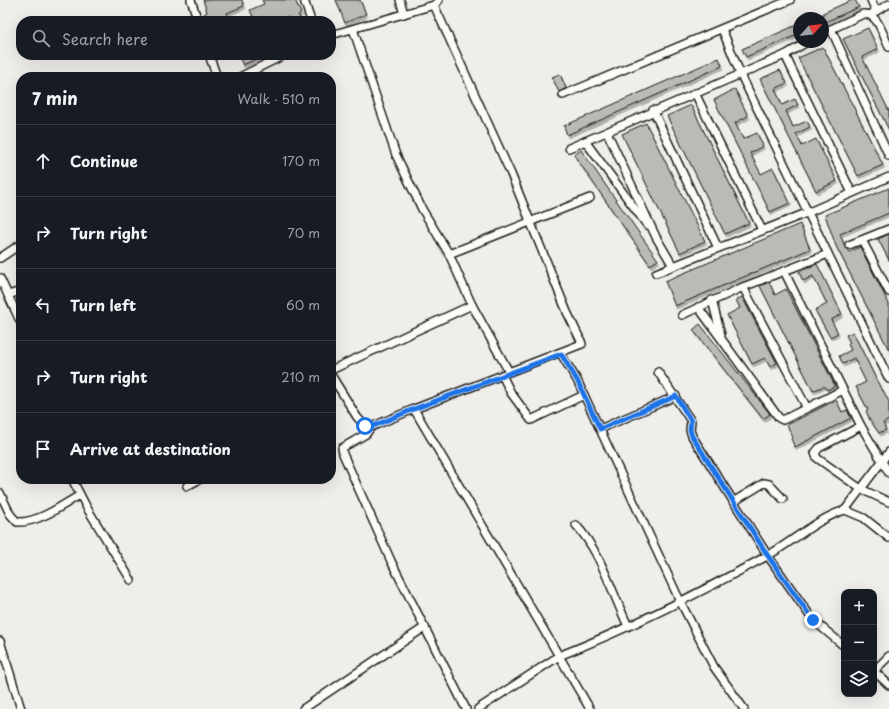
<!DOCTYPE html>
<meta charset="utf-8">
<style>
:root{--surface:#171b24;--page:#242831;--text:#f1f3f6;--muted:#9ea1a6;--line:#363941}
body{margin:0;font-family:"Playpen Sans",sans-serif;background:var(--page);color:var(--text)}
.controls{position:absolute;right:12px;bottom:12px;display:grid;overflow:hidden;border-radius:8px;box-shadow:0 4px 16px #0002}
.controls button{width:36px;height:36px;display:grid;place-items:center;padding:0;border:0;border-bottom:1px solid var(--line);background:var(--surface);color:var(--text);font:20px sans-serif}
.compass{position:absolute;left:793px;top:12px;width:36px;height:36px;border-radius:50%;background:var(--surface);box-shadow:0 4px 16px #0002;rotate:63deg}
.stop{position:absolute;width:12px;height:12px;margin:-9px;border:3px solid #1a73e8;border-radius:50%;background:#fff}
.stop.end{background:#1a73e8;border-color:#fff;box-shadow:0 1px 4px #0008}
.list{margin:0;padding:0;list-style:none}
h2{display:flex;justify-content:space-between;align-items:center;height:52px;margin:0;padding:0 16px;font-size:17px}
h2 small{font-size:13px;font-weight:400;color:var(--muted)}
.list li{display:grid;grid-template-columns:26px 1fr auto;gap:12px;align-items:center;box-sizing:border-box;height:72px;padding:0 16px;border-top:1px solid var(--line)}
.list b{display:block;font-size:15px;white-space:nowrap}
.list em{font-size:13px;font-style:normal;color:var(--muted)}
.icon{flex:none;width:22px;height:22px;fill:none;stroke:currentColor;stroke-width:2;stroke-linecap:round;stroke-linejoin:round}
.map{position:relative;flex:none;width:889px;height:709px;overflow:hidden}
.search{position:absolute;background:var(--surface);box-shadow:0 4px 16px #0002;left:16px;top:16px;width:320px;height:44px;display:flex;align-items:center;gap:10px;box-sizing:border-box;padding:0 14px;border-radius:16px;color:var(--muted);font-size:15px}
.panel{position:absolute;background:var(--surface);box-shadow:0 4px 16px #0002;left:16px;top:72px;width:320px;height:412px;border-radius:16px}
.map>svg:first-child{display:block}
</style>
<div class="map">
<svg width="889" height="709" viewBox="0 0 889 709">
<defs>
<filter id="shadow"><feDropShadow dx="1.5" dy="3" stdDeviation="0" flood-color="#0004"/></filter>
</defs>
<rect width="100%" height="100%" fill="#f0eeea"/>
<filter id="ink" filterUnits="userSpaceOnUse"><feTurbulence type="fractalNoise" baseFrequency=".025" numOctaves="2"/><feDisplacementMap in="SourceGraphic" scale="8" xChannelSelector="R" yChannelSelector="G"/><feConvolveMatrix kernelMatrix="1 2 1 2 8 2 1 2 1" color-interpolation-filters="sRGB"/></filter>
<g filter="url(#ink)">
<g fill="#bbbab6" stroke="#1c1c1c" filter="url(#shadow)">
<polygon points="203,0 242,0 244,6 227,13 230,21 207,21 204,14 207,12"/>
<polygon points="262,0 295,0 301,13 298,15 301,19 290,21 288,17 278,21 255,21 250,10 264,4"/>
<polygon points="336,0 360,0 366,14 345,23"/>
<polygon points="852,0 855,0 859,7 823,23 823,13"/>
<polygon points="799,24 799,34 746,57 742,49"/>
<polygon points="868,28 878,49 862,57 889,111 889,130 843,39"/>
<polygon points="823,47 883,165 858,176 798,58"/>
<polygon points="248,55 265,55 243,65 240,59"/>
<polygon points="719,58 722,66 567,135 564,126"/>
<polygon points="780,70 787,83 775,89 782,105 795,99 798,105 786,111 793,127 807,121 810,127 796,134 802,146 816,139 837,181 816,191 760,79"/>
<polygon points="560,74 566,88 559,92 552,77"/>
<polygon points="735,89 748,116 735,123 743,139 757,133 763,146 750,153 761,174 773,168 790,203 770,212 714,100"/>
<polygon points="691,105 749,223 725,234 667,116"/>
<polygon points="646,123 705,241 680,253 622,134"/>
<polygon points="581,150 658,260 650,265 574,155"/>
<polygon points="889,188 889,213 840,234 845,247 849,252 860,247 889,304 889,350 836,246 825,215"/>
<polygon points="800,224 810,249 675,306 665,281"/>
<polygon points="889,234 889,260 878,239"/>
<polygon points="817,264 842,314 831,320 838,333 830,337 815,310 827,304 813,276 803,281 799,272"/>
<polygon points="769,282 775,295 786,289 835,386 827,390 824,386 813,391 760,286"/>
<polygon points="742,297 777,363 770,367 765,358 752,364 727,315 740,308 736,300"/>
<polygon points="700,324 770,414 763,419 693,330"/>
<polygon points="853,332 882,391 883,390 889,402 889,420 883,423 886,430 879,433 870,420 866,411 868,410 856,387 866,382 854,358 843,364 839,356 851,350 848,344 850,343 846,335"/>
<polygon points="836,400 842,412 847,410 851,418 795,447 791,439 793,438 787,425"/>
</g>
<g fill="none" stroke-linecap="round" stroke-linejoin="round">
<g stroke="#1c1c1c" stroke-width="10">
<g id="minor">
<polyline points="191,0 198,21"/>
<polyline points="304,0 311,21"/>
<polyline points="400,0 404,14"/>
<polyline points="871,0 876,11"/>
<polyline points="871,14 889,4"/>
<polyline points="353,29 396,155 422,209 449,254 472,305 509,372 579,345 582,344 581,341 567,312 511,174 434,5"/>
<polyline points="722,29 740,73 889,379"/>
<polyline points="831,29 889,156"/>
<path d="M823,33L863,14C878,12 883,36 889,47"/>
<polyline points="331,35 434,5 439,0"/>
<polyline points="209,55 217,77"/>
<polyline points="785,55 852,193"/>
<polyline points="240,77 284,55"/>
<polyline points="695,93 762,230"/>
<polyline points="563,95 790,0"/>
<polyline points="653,110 718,248"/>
<polyline points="607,132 656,237 673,266"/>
<polyline points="585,141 647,225"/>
<polyline points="569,148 785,55 807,42"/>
<polyline points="862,240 889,292"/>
<polyline points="849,245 889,229"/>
<polyline points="449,254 590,198"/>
<polyline points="0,258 21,244"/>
<polyline points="784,271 861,426 889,473"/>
<polyline points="656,273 809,212 889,177"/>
<polyline points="0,278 21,323"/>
<polyline points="743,287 807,408"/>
<polyline points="8,295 21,291"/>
<polyline points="712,300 721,335"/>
<polyline points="698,307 779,418 783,420 843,390"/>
<polyline points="682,315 743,287 828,254"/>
<polyline points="561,354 577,380 680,601 714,667 744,709"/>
<polyline points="331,370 472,305"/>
<polyline points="658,372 691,421 690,430 692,436 768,556 813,620 844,646"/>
<path d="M331,375L357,417L365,426L371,427L414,409L559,656C630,628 700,593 767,556C793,542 816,519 845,510L864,518L889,538"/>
<polyline points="502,375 511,393 531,420 584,395"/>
<polyline points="414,409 505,374"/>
<polyline points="861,426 819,448 815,453 817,458 861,489 889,502"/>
<polyline points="371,427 366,434 342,448 343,454 391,561 466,709"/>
<polyline points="600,429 676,396"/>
<polyline points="72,479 87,508 131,580"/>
<polyline points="187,486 200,479"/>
<path d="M0,493L10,514L17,522C39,523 62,505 80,495"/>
<polyline points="733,502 764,483 769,484 783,499"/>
<polyline points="845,510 889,452"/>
<path d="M576,525C602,554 611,591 628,626"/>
<polyline points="0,641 21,709"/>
<polyline points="889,656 874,671 889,685"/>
<polyline points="303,709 425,627"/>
<polyline points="478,709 559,656 590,709"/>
</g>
</g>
<use href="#minor" stroke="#fdfcf7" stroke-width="7"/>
</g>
</g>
<g fill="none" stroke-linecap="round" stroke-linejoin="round" filter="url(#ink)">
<polyline stroke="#1a73e8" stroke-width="5" points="365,426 371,427 414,409 561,354 577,380 600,429 676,396 691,421 690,430 692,436 768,556 813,620"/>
</g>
</svg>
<div class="controls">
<button>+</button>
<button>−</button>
<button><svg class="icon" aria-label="layers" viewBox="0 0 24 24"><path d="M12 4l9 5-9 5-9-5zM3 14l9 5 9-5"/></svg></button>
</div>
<svg class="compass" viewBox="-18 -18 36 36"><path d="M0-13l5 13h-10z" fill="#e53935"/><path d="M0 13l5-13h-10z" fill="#9ea1a6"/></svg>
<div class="stop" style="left:365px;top:426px"></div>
<div class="stop end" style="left:813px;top:620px"></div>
<div class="search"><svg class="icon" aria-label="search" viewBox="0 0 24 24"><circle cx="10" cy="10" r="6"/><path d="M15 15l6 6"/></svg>Search here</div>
<section class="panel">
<h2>7 min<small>Walk · 510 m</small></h2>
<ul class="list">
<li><svg class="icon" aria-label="ahead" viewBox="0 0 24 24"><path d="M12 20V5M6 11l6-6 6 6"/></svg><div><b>Continue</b></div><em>170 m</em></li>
<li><svg class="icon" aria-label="right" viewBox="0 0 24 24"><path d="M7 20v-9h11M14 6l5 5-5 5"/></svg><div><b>Turn right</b></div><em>70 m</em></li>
<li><svg class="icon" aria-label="left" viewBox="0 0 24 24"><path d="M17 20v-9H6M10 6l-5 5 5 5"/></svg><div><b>Turn left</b></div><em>60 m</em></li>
<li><svg class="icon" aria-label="right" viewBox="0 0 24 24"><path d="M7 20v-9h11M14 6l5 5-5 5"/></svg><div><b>Turn right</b></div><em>210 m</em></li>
<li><svg class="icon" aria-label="arrive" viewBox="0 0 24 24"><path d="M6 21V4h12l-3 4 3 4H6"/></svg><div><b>Arrive at destination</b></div></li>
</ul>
</section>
</div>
